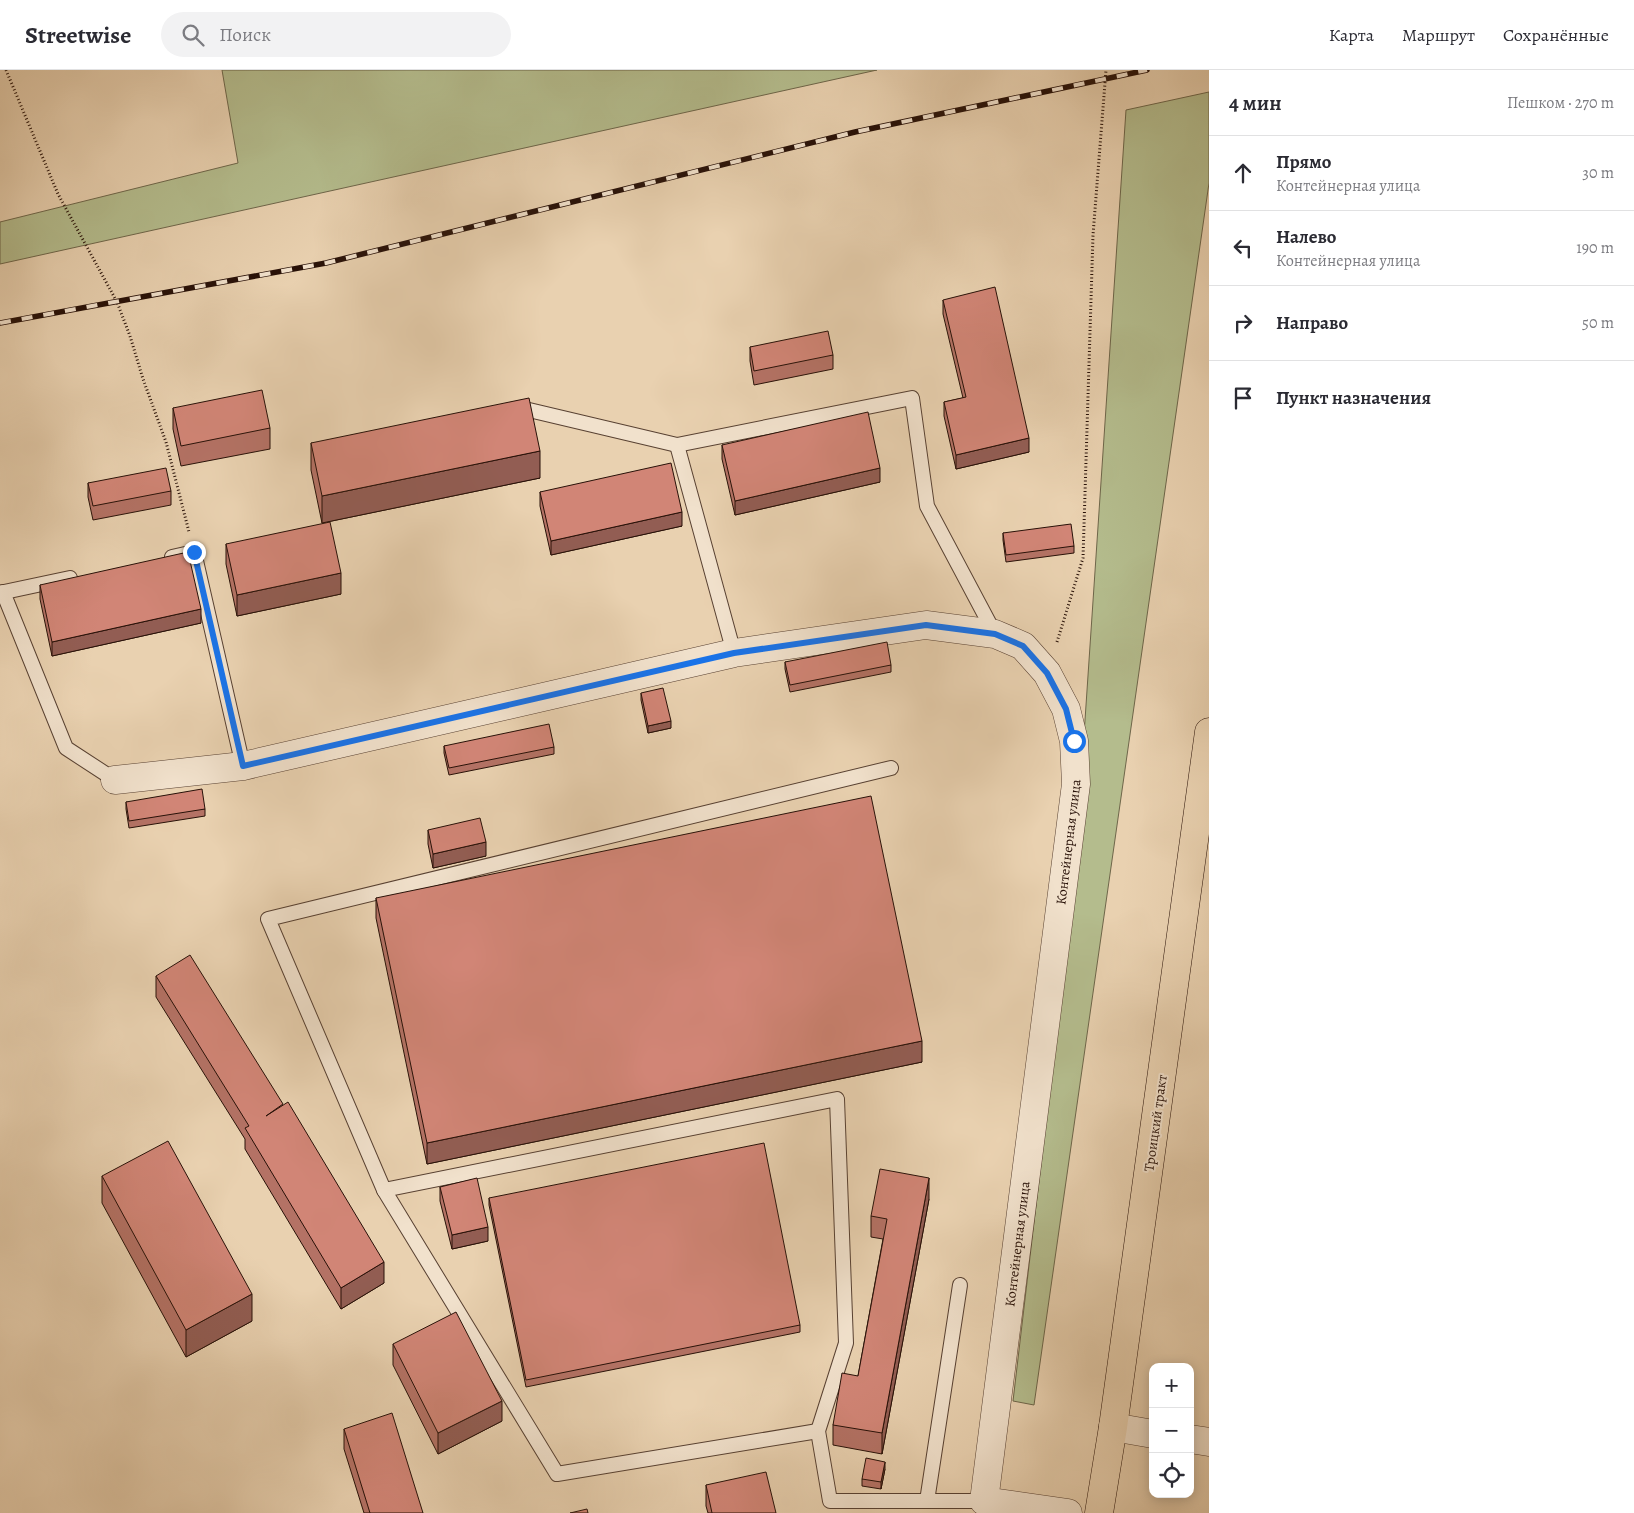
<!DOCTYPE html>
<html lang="ru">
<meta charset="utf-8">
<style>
:root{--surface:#fff;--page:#f2f2f3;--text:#2b2b33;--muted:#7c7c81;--line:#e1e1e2}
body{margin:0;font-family:Alegreya,serif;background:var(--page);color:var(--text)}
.controls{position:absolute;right:15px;bottom:15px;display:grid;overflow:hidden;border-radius:10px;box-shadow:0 2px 12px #0003}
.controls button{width:45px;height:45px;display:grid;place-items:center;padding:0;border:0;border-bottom:1px solid var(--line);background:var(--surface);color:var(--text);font:25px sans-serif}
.stop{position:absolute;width:15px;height:15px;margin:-11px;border:4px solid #1a73e8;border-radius:50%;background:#fff}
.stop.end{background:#1a73e8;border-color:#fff;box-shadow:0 1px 5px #0008}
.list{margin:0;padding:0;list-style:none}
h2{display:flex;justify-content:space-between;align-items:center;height:65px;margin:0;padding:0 20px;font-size:21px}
h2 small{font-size:16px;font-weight:400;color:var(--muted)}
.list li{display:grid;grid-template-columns:32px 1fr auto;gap:15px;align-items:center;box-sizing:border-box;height:75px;padding:0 20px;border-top:1px solid var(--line)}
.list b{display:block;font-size:19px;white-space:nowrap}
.list p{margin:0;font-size:16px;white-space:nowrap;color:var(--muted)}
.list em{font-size:16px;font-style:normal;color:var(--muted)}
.icon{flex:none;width:28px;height:28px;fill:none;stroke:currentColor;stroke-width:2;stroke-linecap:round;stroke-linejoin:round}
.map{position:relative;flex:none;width:1209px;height:1443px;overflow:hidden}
header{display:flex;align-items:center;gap:30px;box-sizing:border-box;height:70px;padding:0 25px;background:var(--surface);border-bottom:1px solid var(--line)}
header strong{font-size:24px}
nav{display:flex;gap:28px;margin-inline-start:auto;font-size:18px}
.search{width:350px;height:45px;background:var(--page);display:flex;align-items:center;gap:12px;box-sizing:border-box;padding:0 18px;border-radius:28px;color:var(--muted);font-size:19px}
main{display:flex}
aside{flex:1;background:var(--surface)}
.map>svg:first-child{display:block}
</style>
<header>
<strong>Streetwise</strong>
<div class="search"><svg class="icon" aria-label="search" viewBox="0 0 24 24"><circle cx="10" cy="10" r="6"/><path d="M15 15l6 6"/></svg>Поиск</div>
<nav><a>Карта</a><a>Маршрут</a><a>Сохранённые</a></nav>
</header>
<main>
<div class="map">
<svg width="1209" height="1443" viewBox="0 0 1209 1443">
<rect width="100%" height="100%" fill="#e9d1b0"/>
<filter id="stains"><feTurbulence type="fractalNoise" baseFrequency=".004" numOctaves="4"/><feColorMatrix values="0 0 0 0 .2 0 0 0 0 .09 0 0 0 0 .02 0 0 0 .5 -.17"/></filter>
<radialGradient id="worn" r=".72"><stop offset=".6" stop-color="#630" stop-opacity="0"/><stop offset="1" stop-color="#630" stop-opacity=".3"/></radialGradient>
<g fill="#b4bc8d" stroke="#6e664a">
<polygon points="222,0 877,0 0,194 0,152 238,93"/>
<polygon points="1209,22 1209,113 1034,1335 1013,1331 1074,814 1126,40"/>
</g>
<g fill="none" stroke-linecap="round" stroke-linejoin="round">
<g stroke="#584132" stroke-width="16">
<g id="service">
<polyline points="514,342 529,340 677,375 912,328 927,436 995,564"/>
<polyline points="677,375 734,583"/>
<polyline points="172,487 194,482 243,696"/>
<polyline points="3,522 66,678 115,710"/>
<polyline points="0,523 70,508"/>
<polyline points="891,698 268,849 384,1120 837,1029 846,1273 818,1361 830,1431 984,1431"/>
<polyline points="384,1120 557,1404 818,1361"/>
<polyline points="927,1431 960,1215"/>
</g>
</g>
<g stroke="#584132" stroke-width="29">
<g id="minor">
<polyline points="115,710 243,696 734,583 926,555 995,564 1023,576 1047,603 1066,639 1074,671 1076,714 984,1431 1068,1443"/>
<polyline points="1113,1357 1153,1364"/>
<polyline points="1190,1369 1209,1372"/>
</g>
</g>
<g stroke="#281108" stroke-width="29">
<polyline id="primary" points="1099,1443 1113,1357 1209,662"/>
</g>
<g stroke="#281108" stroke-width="3" stroke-dasharray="1 2.5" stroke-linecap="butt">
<polyline points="6,0 58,124 117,232 130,266 143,309 166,372 189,462"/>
<polyline points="1057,572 1083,488 1093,165 1106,0"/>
</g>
<use href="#service" stroke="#f1e1cc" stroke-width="14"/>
<use href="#minor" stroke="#f1e1cc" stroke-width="28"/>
<use href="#primary" stroke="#e9d1b0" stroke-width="28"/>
<g stroke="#281108" stroke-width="5.5">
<polyline id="rail" points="0,253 326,193 855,62 1147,0"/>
</g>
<use href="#rail" stroke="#f1e1cc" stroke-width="4" stroke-dasharray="11" stroke-linecap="butt"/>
</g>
<g fill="#b47265" stroke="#281108">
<polygon points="943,230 1029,382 956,399 944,346 944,332 963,328 943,244"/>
<polygon points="750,277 833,285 833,299 754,315 750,291"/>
<polygon points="173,338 270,358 270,379 181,396 173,359"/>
<polygon points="311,373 540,408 322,453 311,400"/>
<polygon points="722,375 880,412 735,445 722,389"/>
<polygon points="88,413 171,421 171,435 93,450 88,427"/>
<polygon points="540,422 682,456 551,485 540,436"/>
<polygon points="1003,463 1074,476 1074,483 1006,492 1003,470"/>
<polygon points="226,474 341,524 237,546 226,494"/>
<polygon points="40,515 201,553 52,586 40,529"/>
<polygon points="785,592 891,595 891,602 790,622 785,599"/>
<polygon points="641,623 671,658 648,663 641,630"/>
<polygon points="444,676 554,677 554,684 449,705 444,683"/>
<polygon points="126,732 205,739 205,746 129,758 126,739"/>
<polygon points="428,760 486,786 433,798 428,774"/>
<polygon points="376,828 922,992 427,1094 376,848"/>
<polygon points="156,906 283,1036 384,1213 341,1239 245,1079 245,1069 156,927"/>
<polygon points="102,1106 252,1251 186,1287 102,1133"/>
<polygon points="440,1117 488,1171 452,1179 440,1131"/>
<polygon points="489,1128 800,1255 800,1262 526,1317 489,1135"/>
<polygon points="929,1129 882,1384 833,1375 833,1355 858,1306 883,1169 871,1167 871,1146"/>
<polygon points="393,1274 502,1351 438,1384 393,1295"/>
<polygon points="344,1359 423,1443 364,1443 344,1379"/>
<polygon points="885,1399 881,1419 862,1416 862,1409"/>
<polygon points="706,1415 776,1443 708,1443 706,1436"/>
</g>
<g fill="#925d53" stroke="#281108">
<polygon points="1029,368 1029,382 956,399 956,385"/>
<polygon points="540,381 540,408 322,453 322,426"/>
<polygon points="880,398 880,412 735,445 735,431"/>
<polygon points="682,442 682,456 551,485 551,471"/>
<polygon points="341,503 341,524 237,546 237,525"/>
<polygon points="201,539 201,553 52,586 52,572"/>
<polygon points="671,651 671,658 648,663 648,656"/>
<polygon points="486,772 486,786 433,798 433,784"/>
<polygon points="922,971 922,992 427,1094 427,1073"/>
<polygon points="929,1108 929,1129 882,1384 882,1363"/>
<polygon points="488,1157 488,1171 452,1179 452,1165"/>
<polygon points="384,1192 384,1213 341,1239 341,1218"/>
<polygon points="252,1224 252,1251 186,1287 186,1260"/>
<polygon points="502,1331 502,1351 438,1384 438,1363"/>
<polygon points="885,1392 885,1399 881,1419 881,1412"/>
</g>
<g fill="#d18576" stroke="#281108">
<polygon points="995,217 1029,368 956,385 944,332 966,327 943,230"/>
<polygon points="828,261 833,285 754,301 750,277"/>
<polygon points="262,320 270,358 181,376 173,338"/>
<polygon points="529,328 540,381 322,426 311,373"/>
<polygon points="868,342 880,398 735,431 722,375"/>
<polygon points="671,393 682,442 551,471 540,422"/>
<polygon points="166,398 171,421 93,436 88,413"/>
<polygon points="330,452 341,503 237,525 226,474"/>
<polygon points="1071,454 1074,476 1006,485 1003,463"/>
<polygon points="188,482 201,539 52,572 40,515"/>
<polygon points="887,572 891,595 790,615 785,592"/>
<polygon points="663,618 671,651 648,656 641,623"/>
<polygon points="549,654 554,677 449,698 444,676"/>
<polygon points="202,719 205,739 129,751 126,732"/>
<polygon points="871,726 922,971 427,1073 376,828"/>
<polygon points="480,748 486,772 433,784 428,760"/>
<polygon points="190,885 283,1034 266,1046 288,1032 384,1192 341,1218 245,1058 249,1056 156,906"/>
<polygon points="168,1071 252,1224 186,1260 102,1106"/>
<polygon points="764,1073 800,1255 526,1310 489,1128"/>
<polygon points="880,1099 929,1108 882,1363 833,1355 842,1303 858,1306 887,1149 871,1146"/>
<polygon points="477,1108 488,1157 452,1165 440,1117"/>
<polygon points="456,1242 502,1331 438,1363 393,1274"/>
<polygon points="392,1343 423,1443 370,1443 344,1359"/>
<polygon points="866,1388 885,1392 881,1412 862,1409"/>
<polygon points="766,1402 776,1443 712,1443 706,1415"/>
<polygon points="587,1439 588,1443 570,1443"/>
</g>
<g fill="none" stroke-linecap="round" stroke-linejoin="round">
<polyline stroke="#1a73e8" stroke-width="6" points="194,482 243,696 734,583 926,555 995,564 1023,576 1047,603 1066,639 1074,671"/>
</g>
<g text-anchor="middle" stroke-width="4" stroke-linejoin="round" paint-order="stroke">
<g font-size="14" fill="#281108" stroke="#f1e1cc">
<text transform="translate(1068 772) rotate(-83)" y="5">Контейнерная улица</text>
<text transform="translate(1155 1053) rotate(-82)" y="5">Троицкий тракт</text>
<text transform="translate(1017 1174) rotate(-83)" y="5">Контейнерная улица</text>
</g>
</g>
<rect width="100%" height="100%" filter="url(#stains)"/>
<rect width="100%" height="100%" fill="url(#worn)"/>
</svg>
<div class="controls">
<button>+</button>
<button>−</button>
<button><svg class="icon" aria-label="locate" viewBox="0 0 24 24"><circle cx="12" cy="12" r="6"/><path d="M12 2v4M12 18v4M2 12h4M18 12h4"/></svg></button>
</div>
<div class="stop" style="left:1074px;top:671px"></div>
<div class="stop end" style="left:194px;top:482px"></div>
</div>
<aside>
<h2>4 мин<small>Пешком · 270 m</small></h2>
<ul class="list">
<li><svg class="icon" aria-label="ahead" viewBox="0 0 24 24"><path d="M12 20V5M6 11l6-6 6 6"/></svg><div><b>Прямо</b><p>Контейнерная улица</p></div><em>30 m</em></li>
<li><svg class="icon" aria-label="left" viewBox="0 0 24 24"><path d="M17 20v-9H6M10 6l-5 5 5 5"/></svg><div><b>Налево</b><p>Контейнерная улица</p></div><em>190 m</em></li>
<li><svg class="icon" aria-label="right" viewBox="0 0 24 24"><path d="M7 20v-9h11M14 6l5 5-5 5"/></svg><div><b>Направо</b></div><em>50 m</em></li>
<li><svg class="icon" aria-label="arrive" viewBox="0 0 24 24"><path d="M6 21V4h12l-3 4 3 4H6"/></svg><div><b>Пункт назначения</b></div></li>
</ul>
</aside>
</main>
